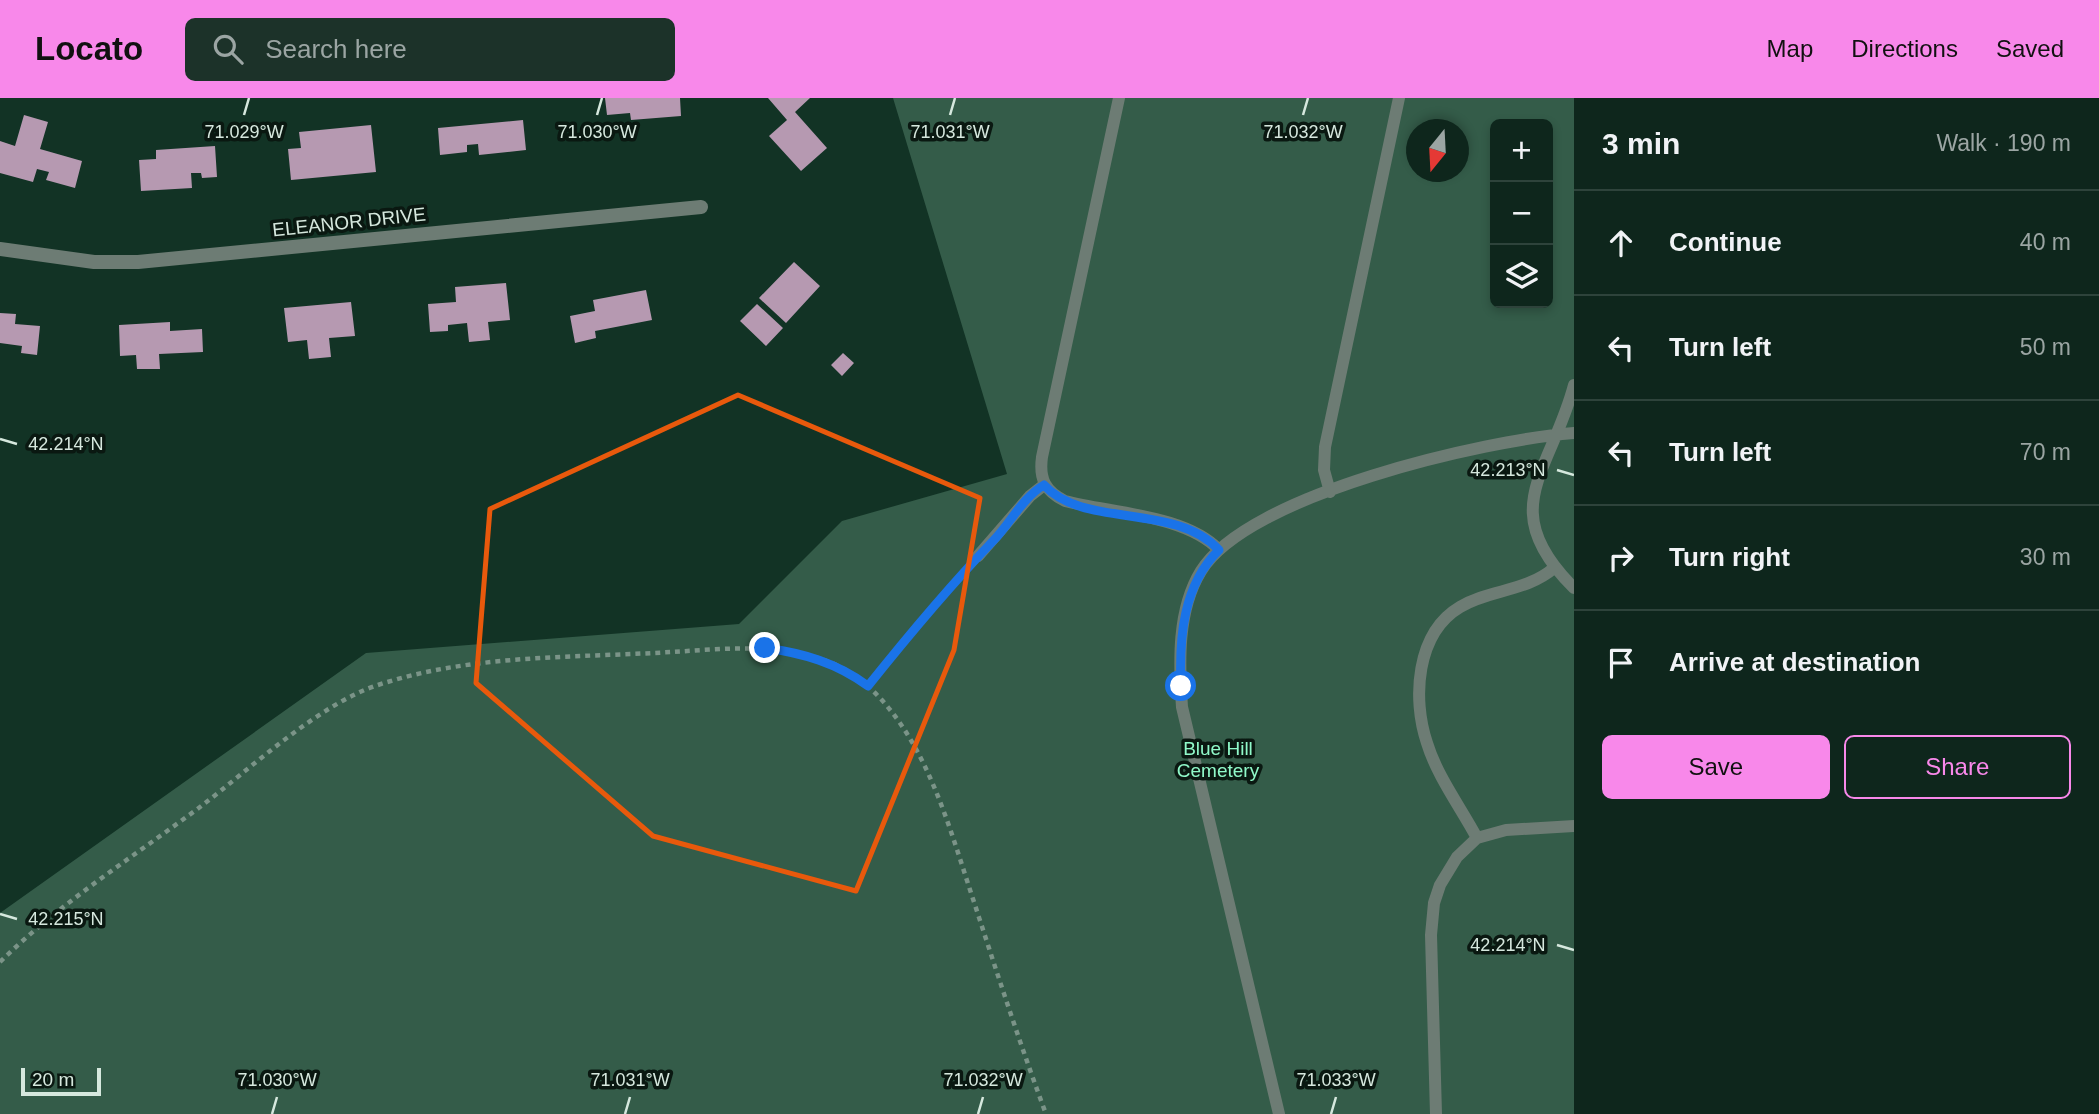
<!DOCTYPE html>
<meta charset="utf-8">
<style>
:root{--surface:#0e261c;--page:#1c3229;--text:#f1f3f6;--muted:#9ba5a3;--line:#2e433b;--accent:#f888ea}
body{margin:0;font-family:Arial,sans-serif;background:var(--page);color:var(--text)}
.controls{position:absolute;right:21px;top:21px;display:grid;overflow:hidden;border-radius:10px;box-shadow:0 4px 10px #0003}
.controls button{width:63px;height:63px;display:grid;place-items:center;padding:0;border:0;border-bottom:2px solid var(--line);background:var(--surface);color:var(--text);font:35px sans-serif}
.compass{position:absolute;left:1406px;top:21px;width:63px;height:63px;border-radius:50%;background:var(--surface);box-shadow:0 4px 10px #0003;rotate:198deg}
.scale{position:absolute;left:21px;bottom:18px;width:80px;box-sizing:border-box;padding-left:7px;border:4px solid #d6e8de;border-top:0;font-size:19px;line-height:24px;white-space:nowrap;color:#d6e8de;-webkit-text-stroke:5px #0a1811;paint-order:stroke}
.stop{position:absolute;width:21px;height:21px;margin:-16px;border:5px solid #1a73e8;border-radius:50%;background:#fff}
.stop.end{background:#1a73e8;border-color:#fff;box-shadow:0 2px 7px #0008}
.list{margin:0;padding:0;list-style:none}
h2{display:flex;justify-content:space-between;align-items:center;height:91px;margin:0;padding:0 28px;font-size:30px}
h2 small{font-size:23px;font-weight:400;color:var(--muted)}
.list li{display:grid;grid-template-columns:46px 1fr auto;gap:21px;align-items:center;box-sizing:border-box;height:105px;padding:0 28px;border-top:2px solid var(--line)}
.list b{display:block;font-size:26px;white-space:nowrap}
.list em{font-size:23px;font-style:normal;color:var(--muted)}
.actions{display:flex;gap:14px;padding:21px 28px}
.actions a{flex:1;padding:16px 0;border:2px solid var(--accent);border-radius:10px;text-align:center;font-size:24px;color:var(--accent)}
.actions .main{background:var(--accent);color:#111}
.icon{flex:none;width:38px;height:38px;fill:none;stroke:currentColor;stroke-width:2;stroke-linecap:round;stroke-linejoin:round}
.map{position:relative;flex:none;width:1574px;height:1016px;overflow:hidden}
header{display:flex;align-items:center;gap:42px;box-sizing:border-box;height:98px;padding:0 35px;background:var(--accent);color:#111}
header strong{font-size:33px}
nav{display:flex;gap:38px;margin-inline-start:auto;font-size:24px}
.search{width:490px;height:63px;background:var(--page);display:flex;align-items:center;gap:18px;box-sizing:border-box;padding:0 24px;border-radius:10px;color:var(--muted);font-size:26px}
main{display:flex}
aside{flex:1;background:var(--surface)}
.map>svg:first-child{display:block}
</style>
<header>
<strong>Locato</strong>
<div class="search"><svg class="icon" aria-label="search" viewBox="0 0 24 24"><circle cx="10" cy="10" r="6"/><path d="M15 15l6 6"/></svg>Search here</div>
<nav><a>Map</a><a>Directions</a><a>Saved</a></nav>
</header>
<main>
<div class="map">
<svg width="1574" height="1016" viewBox="0 0 1574 1016">
<rect width="100%" height="100%" fill="#123325"/>
<path fill="#345c49" fill-rule="evenodd" d="M893,0H1574V1016H0V815L366,555L739,526L842,423L1007,376ZM1495,26H1548V205H1495ZM1416,32H1458V74H1416Z"/>
<path fill="#b699b1" d="M605,0H680L681,18L631,22L630,15L607,17Z
M768,0H810L795,14L827,50L801,73L769,38L787,22Z
M24,17L48,24L40,51L82,63L75,90L46,82L49,74L37,71L33,84L0,75V43L15,48Z
M523,22L526,52L479,57L478,46L467,47V54L440,57L438,30Z
M371,27L376,74L291,82L288,51L301,50L299,34Z
M215,48L217,79L202,80L201,75H191L192,90L141,93L139,62L156,61V52Z
M794,164L820,188L786,225L759,200Z
M506,185L510,222L488,224L490,242L469,244L467,225L448,227V233L430,234L428,206L456,204L455,189Z
M646,192L652,222L595,233L596,240L575,245L570,218L595,213L593,202Z
M351,204L355,238L329,240L331,259L309,261L307,242L288,244L284,210Z
M757,206L783,230L766,248L740,223Z
M0,215L16,216L15,226L40,228L37,257L21,255L22,248L0,245Z
M170,224V233L202,231L203,254L159,256L160,271H137L136,257L120,258L119,227Z
M843,255L854,265L842,278L831,267Z"/>
<g fill="none" stroke-linecap="round" stroke-linejoin="round">
<path stroke="#7b9488" stroke-width="4.5" stroke-dasharray="5 5" stroke-linecap="butt" d="M868,588L965,471
M0,864C60,805 133,759 200,709C250,671 319,606 378,587C471,556 575,560 671,554C739,550 818,540 871,591C928,645 950,732 974,804C997,875 1020,946 1046,1016"/>
<path stroke="#6d7c74" stroke-width="12" d="M1119,0L1042,359C1039,381 1045,393 1065,403C1111,415 1186,417 1219,452
M1574,287C1551,374 1494,411 1574,490
M1330,394L1324,372L1325,349L1399,0
M978,458L1030,398L1044,387
M1477,740C1461,710 1437,678 1427,645C1412,601 1416,535 1460,509C1490,491 1526,494 1554,470
M1279,1016L1182,609C1179,565 1177,512 1201,473C1248,396 1486,342 1574,335
M1436,1016L1431,837L1434,805L1440,787L1457,759L1477,740L1506,732L1574,728"/>
<path stroke="#6d7c74" stroke-width="14" d="M0,151L94,164H138L701,109"/>
</g>
<g fill="none" stroke-linecap="round" stroke-linejoin="round">
<path stroke="#1a73e8" stroke-width="9" d="M765,550C803,555 837,565 868,588C908,538 948,490 993,443C1010,426 1022,400 1044,387C1084,431 1175,404 1219,452C1183,487 1179,540 1181,588"/>
</g>
<path fill="none" stroke="#e8590c" stroke-width="5" stroke-linejoin="round" d="M738,297L980,400L954,552L856,793L653,738L476,585L490,411Z"/>
<path fill="none" stroke="#d6e8de" stroke-width="2.5" d="M244,17L249,0M597,17L602,0M950,17L955,0M1303,17L1308,0M0,341L17,346M1557,372L1574,377M0,816L17,821M1557,847L1574,852M272,1016L277,999M625,1016L630,999M978,1016L983,999M1331,1016L1336,999"/>
<g text-anchor="middle" dominant-baseline="central" stroke-width="7" stroke-linejoin="round" paint-order="stroke">
<g font-size="19" fill="#d6e8de" stroke="#0a1811">
<text transform="translate(349 124) rotate(-6)">ELEANOR DRIVE</text>
</g>
<g font-size="19" fill="#90f9c9" stroke="#0a1811">
<text x="1218" y="650">Blue Hill<tspan x="1218" dy="22">Cemetery</tspan></text>
</g>
</g>
<g font-size="18" text-anchor="middle" fill="#d6e8de" stroke="#0a1811" stroke-width="7" stroke-linejoin="round" paint-order="stroke">
<text x="244" y="40">71.029°W</text>
<text x="597" y="40">71.030°W</text>
<text x="950" y="40">71.031°W</text>
<text x="1303" y="40">71.032°W</text>
<text x="66" y="352">42.214°N</text>
<text x="1508" y="378">42.213°N</text>
<text x="66" y="827">42.215°N</text>
<text x="1508" y="853">42.214°N</text>
<text x="277" y="988">71.030°W</text>
<text x="630" y="988">71.031°W</text>
<text x="983" y="988">71.032°W</text>
<text x="1336" y="988">71.033°W</text>
</g>
</svg>
<div class="controls">
<button>+</button>
<button>−</button>
<button><svg class="icon" aria-label="layers" viewBox="0 0 24 24"><path d="M12 4l9 5-9 5-9-5zM3 14l9 5 9-5"/></svg></button>
</div>
<svg class="compass" viewBox="-18 -18 36 36"><path d="M0-13l5 13h-10z" fill="#e53935"/><path d="M0 13l5-13h-10z" fill="#9ba5a3"/></svg>
<div class="scale">20 m</div>
<div class="stop" style="left:1181px;top:588px"></div>
<div class="stop end" style="left:765px;top:550px"></div>
</div>
<aside>
<h2>3 min<small>Walk · 190 m</small></h2>
<ul class="list">
<li><svg class="icon" aria-label="ahead" viewBox="0 0 24 24"><path d="M12 20V5M6 11l6-6 6 6"/></svg><div><b>Continue</b></div><em>40 m</em></li>
<li><svg class="icon" aria-label="left" viewBox="0 0 24 24"><path d="M17 20v-9H6M10 6l-5 5 5 5"/></svg><div><b>Turn left</b></div><em>50 m</em></li>
<li><svg class="icon" aria-label="left" viewBox="0 0 24 24"><path d="M17 20v-9H6M10 6l-5 5 5 5"/></svg><div><b>Turn left</b></div><em>70 m</em></li>
<li><svg class="icon" aria-label="right" viewBox="0 0 24 24"><path d="M7 20v-9h11M14 6l5 5-5 5"/></svg><div><b>Turn right</b></div><em>30 m</em></li>
<li><svg class="icon" aria-label="arrive" viewBox="0 0 24 24"><path d="M6 21V4h12l-3 4 3 4H6"/></svg><div><b>Arrive at destination</b></div></li>
</ul>
<div class="actions"><a class="main">Save</a><a>Share</a></div>
</aside>
</main>
